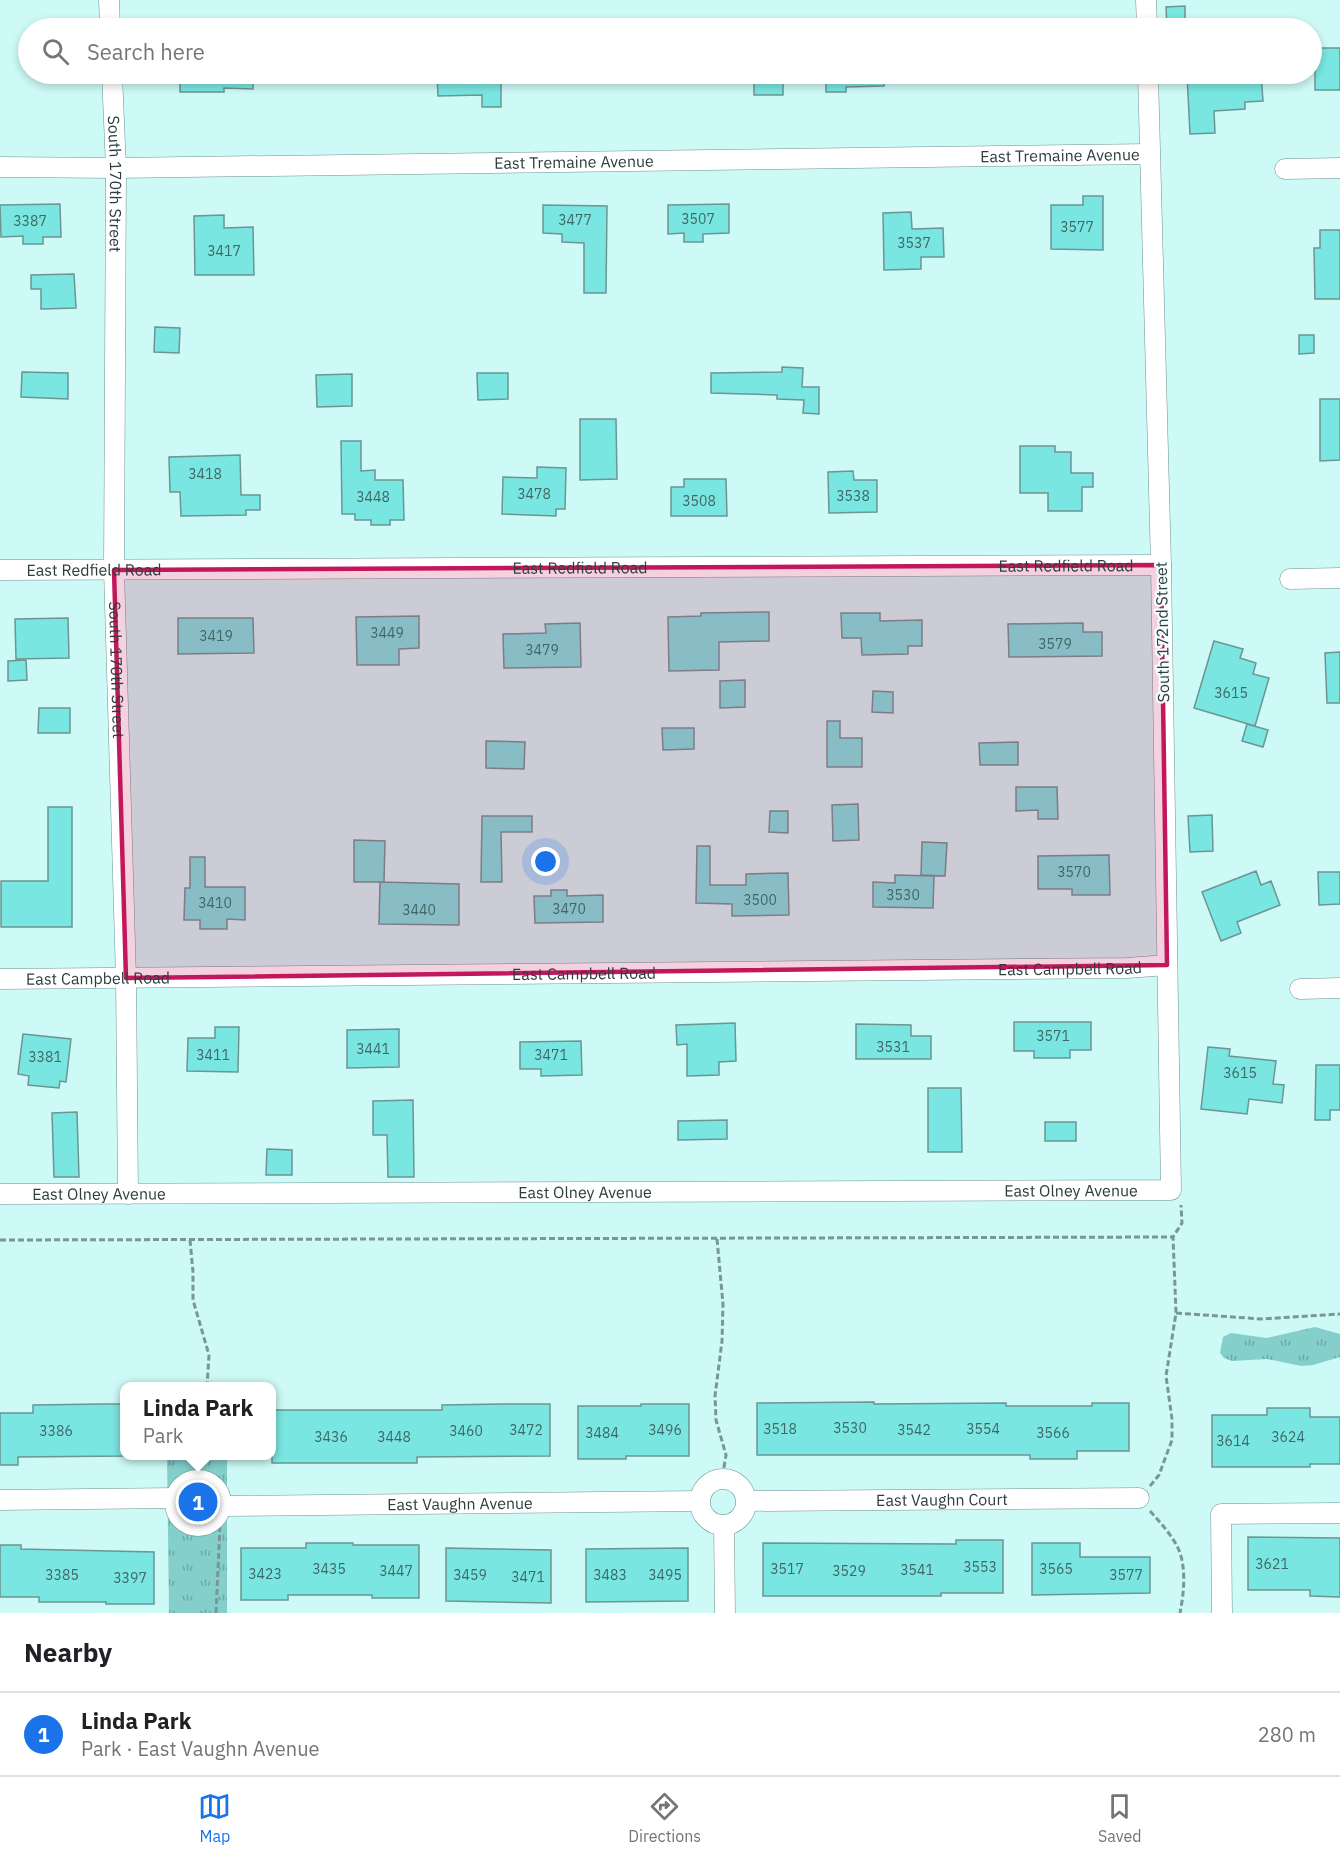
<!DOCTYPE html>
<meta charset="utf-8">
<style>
:root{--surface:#fff;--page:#f6f6f6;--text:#202124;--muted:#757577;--line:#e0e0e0;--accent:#1a73e8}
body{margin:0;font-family:"IBM Plex Sans",sans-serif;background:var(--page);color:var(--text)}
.you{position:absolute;left:546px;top:862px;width:21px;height:21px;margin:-15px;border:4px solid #fff;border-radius:50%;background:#1a73e8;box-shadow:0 0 0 9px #1a73e833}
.badge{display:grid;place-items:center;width:39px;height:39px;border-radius:50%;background:var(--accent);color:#fff;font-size:20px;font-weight:700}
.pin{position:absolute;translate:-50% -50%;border:3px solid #fff;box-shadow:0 2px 6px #0006}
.popup{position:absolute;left:120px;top:1382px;width:156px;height:78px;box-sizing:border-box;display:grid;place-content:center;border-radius:12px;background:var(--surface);filter:drop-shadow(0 2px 4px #0005);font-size:20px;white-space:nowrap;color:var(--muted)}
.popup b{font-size:22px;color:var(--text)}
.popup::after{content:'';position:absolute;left:50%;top:100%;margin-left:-12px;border:12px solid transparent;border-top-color:var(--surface)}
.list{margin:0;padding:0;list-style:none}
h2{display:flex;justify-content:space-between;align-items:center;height:78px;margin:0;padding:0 24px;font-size:26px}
h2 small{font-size:20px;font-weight:400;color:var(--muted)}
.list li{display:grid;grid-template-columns:39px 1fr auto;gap:18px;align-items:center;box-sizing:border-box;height:84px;padding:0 24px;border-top:2px solid var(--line)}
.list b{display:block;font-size:22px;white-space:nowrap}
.list p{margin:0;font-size:20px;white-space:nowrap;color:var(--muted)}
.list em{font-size:20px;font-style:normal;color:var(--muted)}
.icon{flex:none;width:33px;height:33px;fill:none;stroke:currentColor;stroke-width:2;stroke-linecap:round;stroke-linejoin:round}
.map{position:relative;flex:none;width:1340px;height:1613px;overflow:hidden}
.search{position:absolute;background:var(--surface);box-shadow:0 3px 9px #0003;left:18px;right:18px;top:18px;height:66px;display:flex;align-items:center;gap:15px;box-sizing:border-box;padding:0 21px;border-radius:33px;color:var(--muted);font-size:22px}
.sheet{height:162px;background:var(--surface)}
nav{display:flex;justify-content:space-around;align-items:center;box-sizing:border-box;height:84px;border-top:2px solid var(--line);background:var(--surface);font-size:16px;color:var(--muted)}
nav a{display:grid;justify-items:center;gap:3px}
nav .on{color:var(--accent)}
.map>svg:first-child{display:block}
</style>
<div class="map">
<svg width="1340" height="1613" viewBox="0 0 1340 1613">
<defs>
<pattern id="park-tufts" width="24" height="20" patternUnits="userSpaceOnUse" patternTransform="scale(1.5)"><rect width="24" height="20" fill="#85cfcb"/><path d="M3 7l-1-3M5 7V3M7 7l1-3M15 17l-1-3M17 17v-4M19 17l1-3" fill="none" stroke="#6da9a6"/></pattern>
</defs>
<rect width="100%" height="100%" fill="#cdf9f6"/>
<path fill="url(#park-tufts)" d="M1315,1327L1340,1334V1357L1313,1365L1301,1366L1267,1359L1232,1361L1224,1358L1220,1353L1223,1337L1231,1333L1267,1338Z
M167,1456H227V1613H169Z"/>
<path fill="#7ae6e1" stroke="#6c9593" stroke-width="1.5" d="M1185,6V28H1167L1166,7Z
M1315,48H1340V90H1315Z
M180,74H253V89L224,88V92H180Z
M437,74H501V107H482V95L438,96Z
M754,74H783V95H754Z
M826,74H884V86L846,87V92H826Z
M1187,74H1261L1263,101L1245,102V109L1214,111L1215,133L1190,134Z
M1083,196H1103V250L1051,249V205H1083Z
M60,204L61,237H43V244H23V236L1,237L0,205Z
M729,204V233L703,234V242H684V233L668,234V205Z
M543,205L607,206L606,293H584V243L562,242V234L543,233Z
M911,212L912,229L943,228L944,257H921V269L884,270L883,213Z
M224,215V228L253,227L254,275H195L194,216Z
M1320,230H1340V299H1315L1314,248H1320Z
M74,274L76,308L41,309V289H31V275Z
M155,327L180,328L179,353L154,352Z
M1299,335H1314V353L1299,354Z
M782,367L803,368L802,387H819V414L803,413L804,400L777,399V395L711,393V373L782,372Z
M22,372L68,373V399L21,397Z
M477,373H508V399L478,400Z
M352,374V406L317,407L316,375Z
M1320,399H1340V460L1320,461Z
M580,419H616L617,479L580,480Z
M341,441H361V471L375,470V480H403L404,520H390V525H371V520H355V514H342Z
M1020,446H1055V452H1071V473H1093V487H1082V511H1048V493H1020Z
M240,455L241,495H260V510H246V515L181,516L180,492H170L169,457Z
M537,467L566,468L565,509H556V516L502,514L503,477L537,478Z
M853,471L854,480H877V512L829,513L828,472Z
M684,479H726L727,516H671V487H684Z
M769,612V641L719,642V670L669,671L668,617L701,616V613Z
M841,613H880V621L922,620V646H908V654L862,655L861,638H842Z
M419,616V648L399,649V665H357L356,617Z
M68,618L69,658L16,659L15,619Z
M178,618H253L254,653L178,654Z
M580,623L581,667L504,668L503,634L546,633L545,624Z
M1083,623V632H1102V656L1009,657L1008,624Z
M1214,641L1243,649L1240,658L1256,663L1253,674L1269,678L1255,726L1194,708Z
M1340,652V703H1327L1325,653Z
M26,660L27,680L8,681V661Z
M745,680V707L720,708V681Z
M873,691L893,692V713L872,712Z
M39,708H70V733H38Z
M827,721H840V738H862V767H827Z
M1247,724L1268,730L1263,747L1242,741Z
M662,728H694V749L663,750Z
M486,741L525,742L524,769L486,768Z
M1018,742V765H980L979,743Z
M1016,787H1057L1058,819H1038V810L1016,811Z
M858,804L859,840L833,841L832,805Z
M48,807H72V927H1V881H48Z
M770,811H788V833L769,832Z
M1212,815L1213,851L1190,852L1188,816Z
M482,816H532V832H501L502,882H481Z
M354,840L385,841L384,882H354Z
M922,842L947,843L945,876L921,875Z
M697,846H710V885H746V874L788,873L789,915L732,916V904L696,903Z
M1109,855L1110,895H1072V889H1038V856Z
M190,857H205V887H245V920L227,919V929H200V920H184L185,888H190Z
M1256,871L1261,885L1271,881L1280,905L1237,922L1241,933L1221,941L1202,892Z
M1318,872H1340V904L1319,905Z
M895,875L934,876L933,908L873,907V882L895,883Z
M380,882L459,884V925L379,924Z
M551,890H567V896L603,895V922L535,923L534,896H551Z
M1014,1022H1091V1050H1070V1058H1034V1051H1014Z
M735,1023L736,1061L719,1062V1075L687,1076V1044L677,1045L676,1025Z
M856,1024L911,1025V1036H931V1059H856Z
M215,1027H239L238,1072L187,1071L188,1038H215Z
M399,1029V1067L347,1068V1030Z
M23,1034L71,1039L66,1082L60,1081L59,1088L28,1085L29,1076L18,1074Z
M581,1041L582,1075L541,1076V1069H520V1042Z
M1208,1047L1230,1049L1229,1056L1276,1061L1273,1084L1284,1085L1282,1103L1249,1099L1247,1114L1201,1109Z
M1316,1065H1340V1110H1330V1120H1315Z
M928,1088H961L962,1152H928Z
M413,1100L414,1177H388L387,1135H373V1101Z
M77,1112L79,1177H54L52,1113Z
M727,1120V1139L678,1140V1121Z
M1045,1122H1076V1141H1045Z
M267,1149L292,1150V1175H266Z
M874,1402V1404L1006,1403V1406H1092V1403H1129V1451H1077V1459H1030V1455H757V1403Z
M104,1404H124V1456L18,1457V1465H0V1413H33V1405Z
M503,1404H550V1456L417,1457V1463H272V1410H442V1405Z
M641,1404H689V1456H626V1459H578V1406H641Z
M1267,1408H1310V1417H1340V1464H1310V1467H1212V1415H1267Z
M1248,1537L1340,1538V1597L1310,1596V1590H1248Z
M956,1540H1003V1593H941V1596H763V1543L956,1544Z
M306,1543H353V1545H419V1598H372V1595H288V1600H241V1548H306Z
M1032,1543H1080V1557H1150V1593L1032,1595Z
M0,1545H21V1549L154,1552V1604H106V1602H39V1597H0Z
M446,1548L551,1550V1603L446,1601Z
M688,1548V1601L586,1602V1549Z"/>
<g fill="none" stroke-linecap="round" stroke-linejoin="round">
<g stroke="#6c9492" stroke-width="21">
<g id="minor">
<path d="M109,0L110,28"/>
<path d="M1146,0L1147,28"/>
<path id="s1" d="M112,74L116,168L114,570L126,978L128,1194"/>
<path id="s2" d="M0,167L116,168L1149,154"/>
<path d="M1285,169L1340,168"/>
<path id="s3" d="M0,570L1161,565"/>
<path d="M1290,579L1340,578"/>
<path id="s4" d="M0,979L1127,968L1167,965"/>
<path d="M1300,989L1340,988"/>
<path id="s5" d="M0,1194L1171,1190L1161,565L1148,74"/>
<circle cx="723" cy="1502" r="23"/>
<circle cx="198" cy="1503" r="23"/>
<path d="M0,1500L175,1498"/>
<path id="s6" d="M746,1501L1139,1498"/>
<path id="s7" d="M220,1506L700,1501"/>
<path d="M724,1525L725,1613"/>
<path d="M1222,1613L1221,1514L1340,1513"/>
</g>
</g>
<path stroke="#799795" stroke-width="3" stroke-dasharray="6 3" stroke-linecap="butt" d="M717,1239L723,1304L722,1341L715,1396L716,1420L726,1455L722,1479
M0,1240L1173,1237
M190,1240L193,1272V1300L209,1355L207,1386
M1176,1313L1261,1319L1340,1314
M196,1456L198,1480
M1150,1486L1159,1475L1172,1440V1419L1166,1376L1176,1313L1173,1237L1182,1223L1181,1205
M1150,1511C1160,1522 1170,1533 1177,1546C1187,1565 1184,1593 1180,1613
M216,1613L220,1525"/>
<use href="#minor" stroke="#fff" stroke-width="20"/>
</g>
<path fill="#c2185b" fill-opacity="0.2" stroke="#c2185b" stroke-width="4.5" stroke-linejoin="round" d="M1161,565L1167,965L126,978L114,570Z"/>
<g text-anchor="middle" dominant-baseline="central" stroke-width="4.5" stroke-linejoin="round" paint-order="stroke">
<g font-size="14" fill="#406866">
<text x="698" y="219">3507</text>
<text x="575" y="220">3477</text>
<text x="30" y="221">3387</text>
<text x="1077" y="227">3577</text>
<text x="914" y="243">3537</text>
<text x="224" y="251">3417</text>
<text x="205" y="474">3418</text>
<text x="534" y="494">3478</text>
<text x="853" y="496">3538</text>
<text x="373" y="497">3448</text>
<text x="699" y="501">3508</text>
<text x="387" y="633">3449</text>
<text x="216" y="636">3419</text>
<text x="1055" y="644">3579</text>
<text x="542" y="650">3479</text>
<text x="1231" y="693">3615</text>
<text x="1074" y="872">3570</text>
<text x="903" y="895">3530</text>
<text x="760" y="900">3500</text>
<text x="215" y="903">3410</text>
<text x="569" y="909">3470</text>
<text x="419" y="910">3440</text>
<text x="1053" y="1036">3571</text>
<text x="893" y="1047">3531</text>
<text x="373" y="1049">3441</text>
<text x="213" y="1055">3411</text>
<text x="551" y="1055">3471</text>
<text x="45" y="1057">3381</text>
<text x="1240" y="1073">3615</text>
<text x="850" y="1428">3530</text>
<text x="780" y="1429">3518</text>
<text x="983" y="1429">3554</text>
<text x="526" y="1430">3472</text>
<text x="665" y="1430">3496</text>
<text x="914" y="1430">3542</text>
<text x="56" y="1431">3386</text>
<text x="466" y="1431">3460</text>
<text x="602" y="1433">3484</text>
<text x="1053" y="1433">3566</text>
<text x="331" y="1437">3436</text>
<text x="394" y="1437">3448</text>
<text x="1288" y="1437">3624</text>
<text x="1233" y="1441">3614</text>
<text x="1272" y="1564">3621</text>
<text x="980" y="1567">3553</text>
<text x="329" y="1569">3435</text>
<text x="787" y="1569">3517</text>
<text x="1056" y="1569">3565</text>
<text x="917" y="1570">3541</text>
<text x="396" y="1571">3447</text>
<text x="849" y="1571">3529</text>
<text x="265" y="1574">3423</text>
<text x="62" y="1575">3385</text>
<text x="470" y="1575">3459</text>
<text x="610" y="1575">3483</text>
<text x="665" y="1575">3495</text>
<text x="1126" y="1575">3577</text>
<text x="528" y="1577">3471</text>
<text x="130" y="1578">3397</text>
</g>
<g font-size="16" fill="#2d3e3d" stroke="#f5fefd">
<text stroke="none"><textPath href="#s2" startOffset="1060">East Tremaine Avenue</textPath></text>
<text stroke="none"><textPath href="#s2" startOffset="574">East Tremaine Avenue</textPath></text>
<text stroke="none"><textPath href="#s1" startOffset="110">South 170th Street</textPath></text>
<text stroke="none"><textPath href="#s3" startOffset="1066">East Redfield Road</textPath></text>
<text stroke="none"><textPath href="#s3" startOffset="580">East Redfield Road</textPath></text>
<text stroke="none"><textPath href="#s3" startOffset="94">East Redfield Road</textPath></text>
<text transform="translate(1162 632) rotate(-91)">South 172nd Street</text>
<text stroke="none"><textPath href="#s1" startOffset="596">South 170th Street</textPath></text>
<text stroke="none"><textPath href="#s4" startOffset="1070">East Campbell Road</textPath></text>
<text stroke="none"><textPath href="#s4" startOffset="584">East Campbell Road</textPath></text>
<text stroke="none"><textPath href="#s4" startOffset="98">East Campbell Road</textPath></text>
<text stroke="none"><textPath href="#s5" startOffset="1071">East Olney Avenue</textPath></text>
<text stroke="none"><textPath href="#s5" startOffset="585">East Olney Avenue</textPath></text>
<text stroke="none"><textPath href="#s5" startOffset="99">East Olney Avenue</textPath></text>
<text stroke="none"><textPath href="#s6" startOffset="196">East Vaughn Court</textPath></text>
<text stroke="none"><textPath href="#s7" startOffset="240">East Vaughn Avenue</textPath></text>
</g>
</g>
</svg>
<div class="you"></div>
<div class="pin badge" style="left:198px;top:1502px">1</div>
<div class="popup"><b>Linda Park</b>Park</div>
<div class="search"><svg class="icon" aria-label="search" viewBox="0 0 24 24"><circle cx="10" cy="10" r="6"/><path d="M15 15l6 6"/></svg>Search here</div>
</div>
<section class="sheet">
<h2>Nearby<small></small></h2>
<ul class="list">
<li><span class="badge">1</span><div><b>Linda Park</b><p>Park · East Vaughn Avenue</p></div><em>280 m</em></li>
</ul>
</section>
<nav>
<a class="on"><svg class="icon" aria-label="map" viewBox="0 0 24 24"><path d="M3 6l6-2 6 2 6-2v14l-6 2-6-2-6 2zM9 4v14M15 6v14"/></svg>Map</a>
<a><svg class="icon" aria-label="directions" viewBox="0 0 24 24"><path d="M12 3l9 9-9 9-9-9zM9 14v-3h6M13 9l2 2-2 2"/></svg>Directions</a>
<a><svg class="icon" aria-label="saved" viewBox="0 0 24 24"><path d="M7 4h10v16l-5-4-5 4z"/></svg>Saved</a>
</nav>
